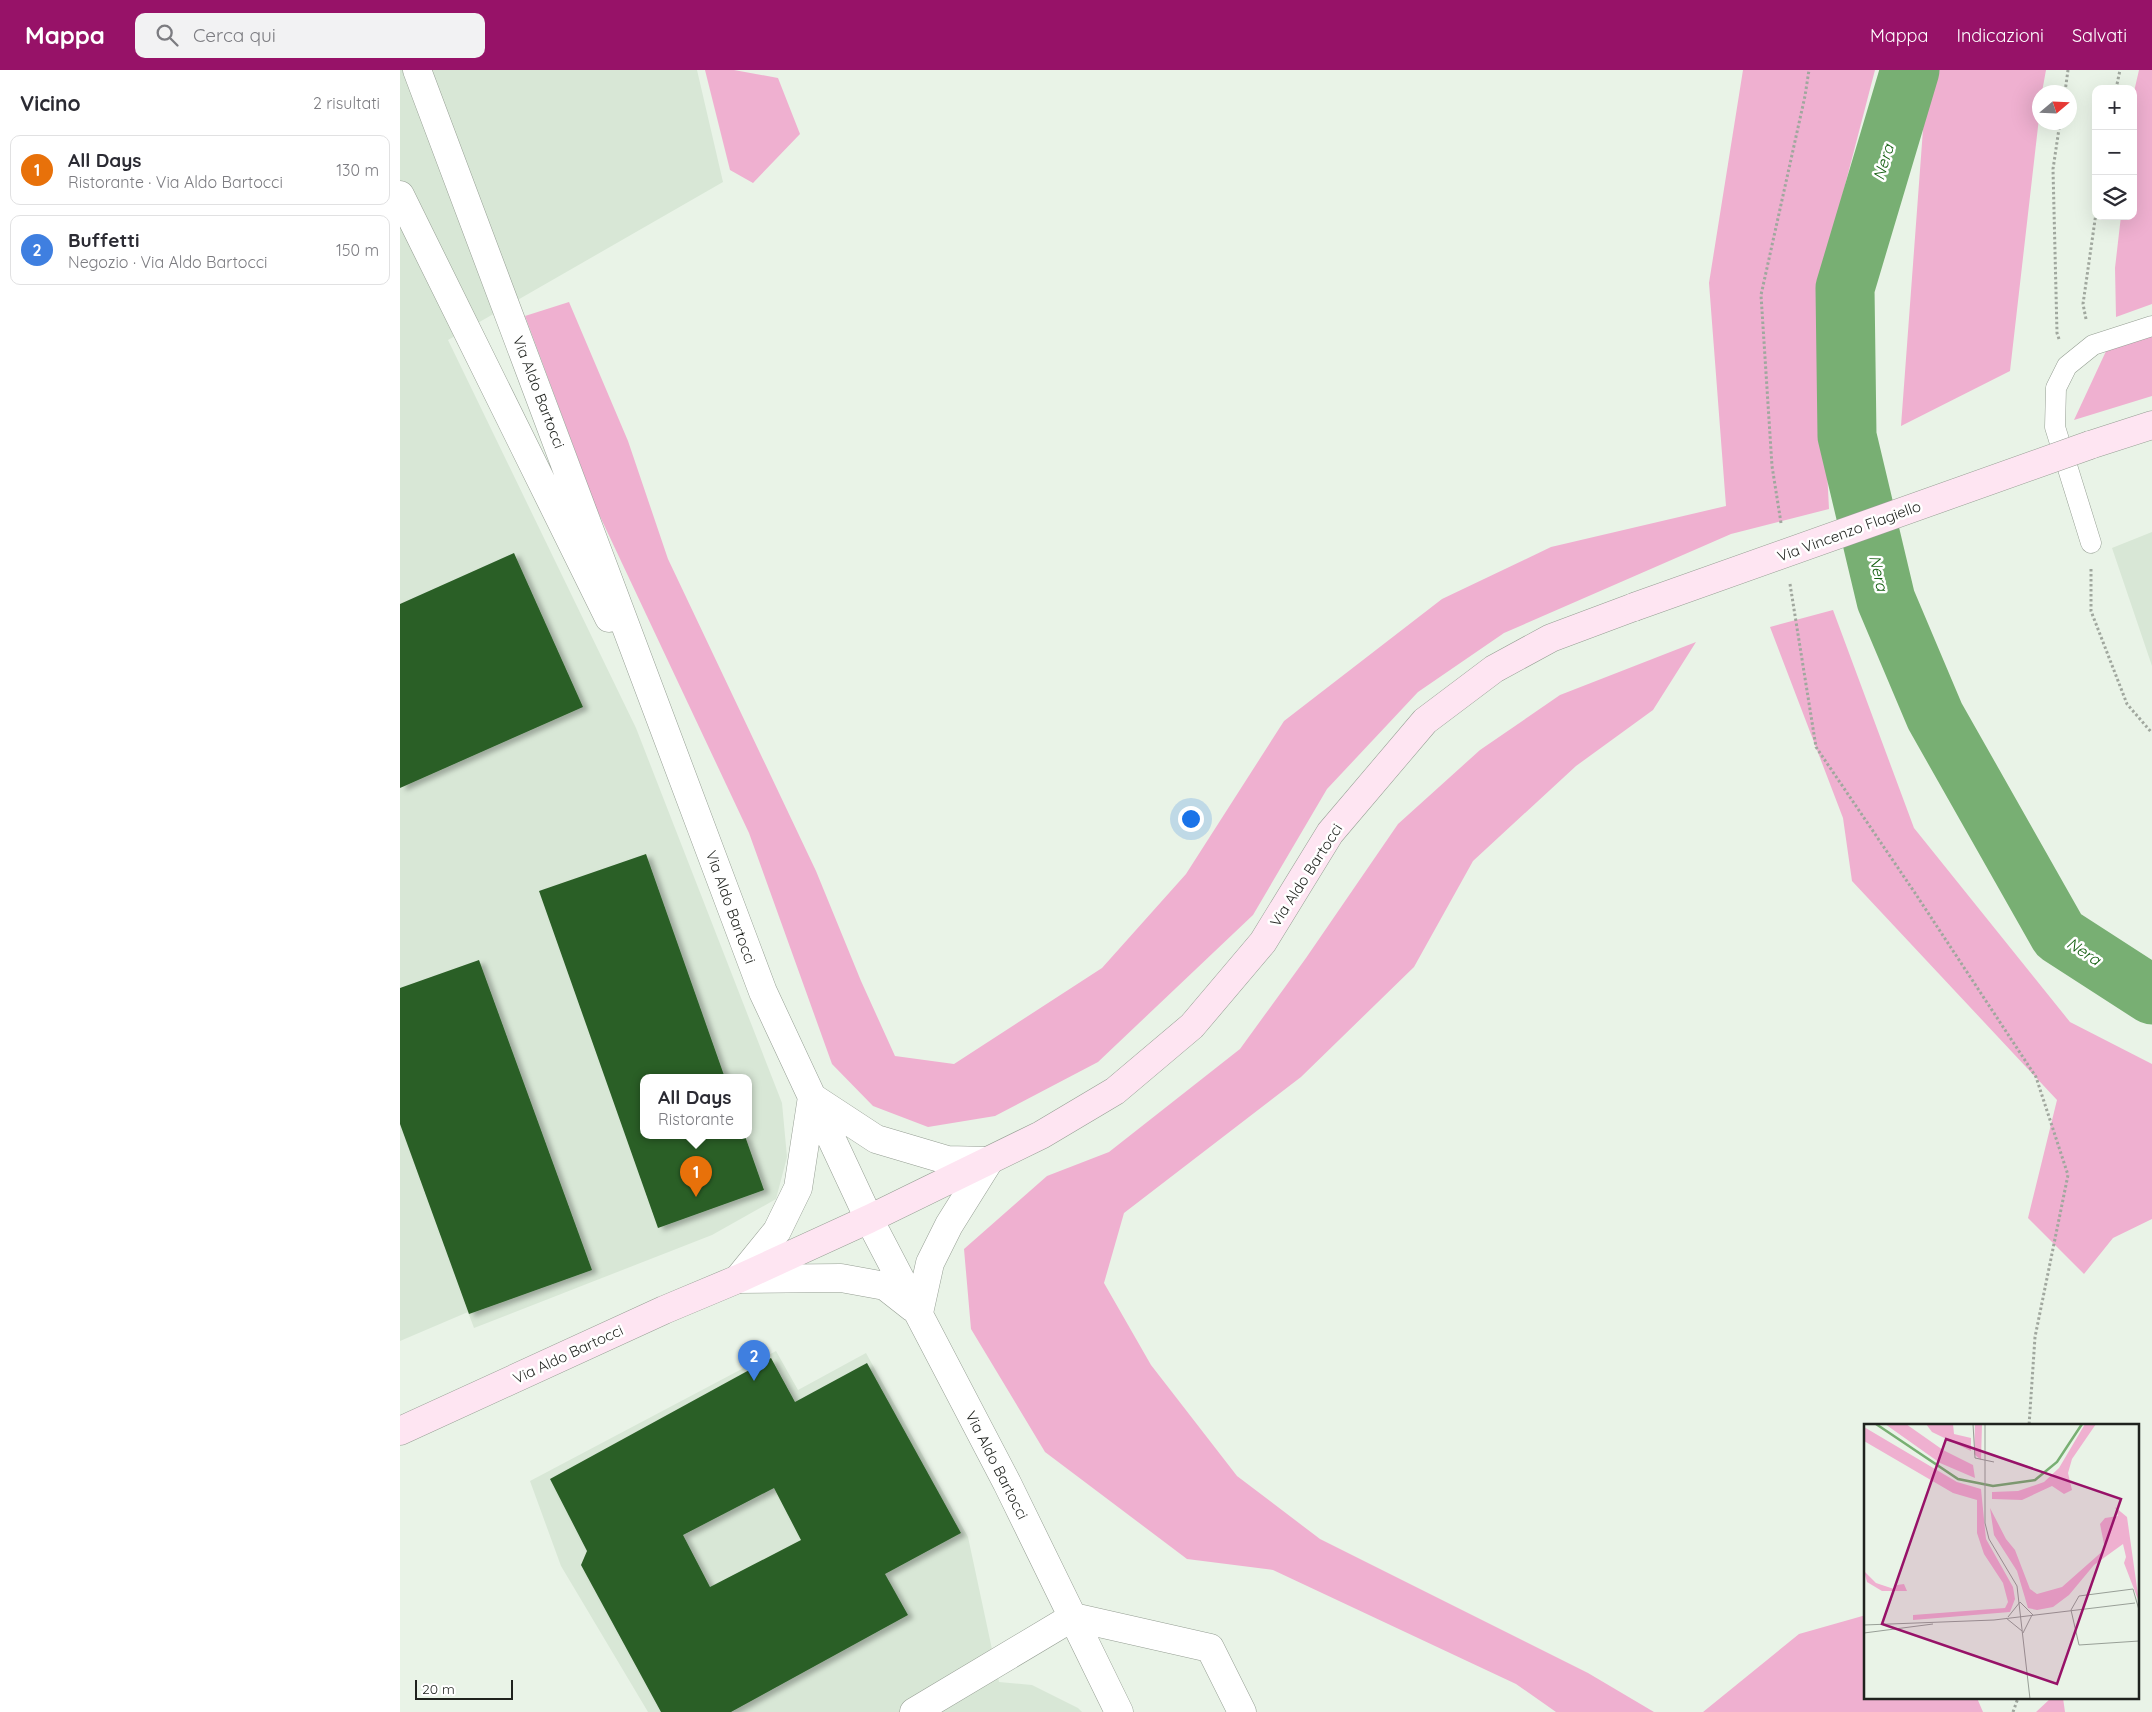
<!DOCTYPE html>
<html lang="it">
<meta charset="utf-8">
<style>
:root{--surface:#fff;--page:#f2f2f3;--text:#2b2b33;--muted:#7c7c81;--line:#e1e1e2;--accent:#971268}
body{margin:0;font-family:Quicksand,sans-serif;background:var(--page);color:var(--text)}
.controls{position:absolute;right:15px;top:15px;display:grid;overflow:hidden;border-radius:10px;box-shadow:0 5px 20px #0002}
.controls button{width:45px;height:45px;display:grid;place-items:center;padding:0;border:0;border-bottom:1px solid var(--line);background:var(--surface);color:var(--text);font:25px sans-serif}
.compass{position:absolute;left:1632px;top:15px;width:45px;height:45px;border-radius:50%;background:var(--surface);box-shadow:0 5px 20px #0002;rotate:71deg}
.scale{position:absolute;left:15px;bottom:12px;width:98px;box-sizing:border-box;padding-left:5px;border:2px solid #1f221e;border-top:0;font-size:14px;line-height:18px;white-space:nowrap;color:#1f221e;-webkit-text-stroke:4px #fff;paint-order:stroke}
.you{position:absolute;left:790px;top:748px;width:18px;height:18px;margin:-12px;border:4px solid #fff;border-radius:50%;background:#1a73e8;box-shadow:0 0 0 8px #1a73e833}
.badge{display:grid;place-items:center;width:32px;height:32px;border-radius:50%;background:var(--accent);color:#fff;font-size:16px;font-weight:700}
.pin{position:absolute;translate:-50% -41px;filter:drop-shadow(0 1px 2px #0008)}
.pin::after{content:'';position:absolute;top:26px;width:18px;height:15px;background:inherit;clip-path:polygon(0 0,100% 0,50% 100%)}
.popup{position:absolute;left:240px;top:1004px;width:112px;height:65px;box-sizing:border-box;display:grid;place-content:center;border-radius:10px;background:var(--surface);filter:drop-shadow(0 1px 4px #0005);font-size:16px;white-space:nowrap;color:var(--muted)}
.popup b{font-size:19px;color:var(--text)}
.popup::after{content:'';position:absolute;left:50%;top:100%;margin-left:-10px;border:10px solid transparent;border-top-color:var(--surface)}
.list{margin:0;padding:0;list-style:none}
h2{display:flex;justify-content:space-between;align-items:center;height:65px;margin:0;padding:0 20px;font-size:21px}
h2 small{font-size:16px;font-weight:400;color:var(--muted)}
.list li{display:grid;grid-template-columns:32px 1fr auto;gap:15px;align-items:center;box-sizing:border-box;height:70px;margin:0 10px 10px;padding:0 10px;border:1px solid var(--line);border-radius:10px}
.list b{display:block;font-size:19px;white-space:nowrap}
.list p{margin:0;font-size:16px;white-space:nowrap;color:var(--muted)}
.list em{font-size:16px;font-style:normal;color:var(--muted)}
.icon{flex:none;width:28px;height:28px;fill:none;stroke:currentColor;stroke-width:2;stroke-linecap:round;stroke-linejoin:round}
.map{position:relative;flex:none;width:1752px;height:1642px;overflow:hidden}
header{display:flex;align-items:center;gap:30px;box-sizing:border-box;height:70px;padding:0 25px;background:var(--accent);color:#fff}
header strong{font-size:24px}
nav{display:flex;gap:28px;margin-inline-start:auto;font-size:18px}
.search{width:350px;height:45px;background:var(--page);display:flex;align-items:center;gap:12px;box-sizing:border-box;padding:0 18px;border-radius:10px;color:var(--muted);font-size:19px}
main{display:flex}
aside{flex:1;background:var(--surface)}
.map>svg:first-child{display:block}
</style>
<header>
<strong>Mappa</strong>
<div class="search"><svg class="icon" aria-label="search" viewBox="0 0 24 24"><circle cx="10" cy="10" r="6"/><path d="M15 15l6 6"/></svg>Cerca qui</div>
<nav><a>Mappa</a><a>Indicazioni</a><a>Salvati</a></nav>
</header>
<main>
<aside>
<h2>Vicino<small>2 risultati</small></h2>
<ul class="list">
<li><span class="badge" style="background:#e8710a">1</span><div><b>All Days</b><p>Ristorante · Via Aldo Bartocci</p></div><em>130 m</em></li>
<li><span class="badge" style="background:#3f7fe0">2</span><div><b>Buffetti</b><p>Negozio · Via Aldo Bartocci</p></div><em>150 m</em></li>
</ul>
</aside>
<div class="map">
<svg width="1752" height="1642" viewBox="0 0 1752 1642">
<defs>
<filter id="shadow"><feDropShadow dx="5.5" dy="3" stdDeviation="2.5" flood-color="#0004"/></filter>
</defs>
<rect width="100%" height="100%" fill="#e9f3e7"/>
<path fill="#d8e7d6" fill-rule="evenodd" d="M0,0H297L323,112L48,270L236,658L382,1033L387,1087L376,1129L312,1165L74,1258L68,1242L0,1271ZM244,1008H348V1066H244Z
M1752,462V596L1712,478Z
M376,1281L398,1320L466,1283L568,1467L599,1612L632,1615L678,1638L682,1642H248L161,1496L130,1411Z"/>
<path fill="#efb0d0" d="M305,0H334L378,8L400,64L353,113L330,100Z
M1343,0H1475L1418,219L1429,439L1331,464L1104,563L1018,622L927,719L853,845L698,992L595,1046L528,1057L473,1036L432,994L349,763L197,440L125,246L169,232L228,371L268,489L416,801L461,911L495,986L554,994L702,898L786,804L884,651L1042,529L1151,477L1326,436L1309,213Z
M1533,0H1646L1642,22H1640L1639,48L1610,301L1501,356L1526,19Z
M1739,0H1752V234L1716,247L1715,198L1721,146H1733V26Z
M1752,265V326L1674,350L1707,279Z
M1433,540L1514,758L1670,952L1752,994V1149L1713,1168L1684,1204L1628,1148L1657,1030L1452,811L1443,748L1370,557Z
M1296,572L1253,640L1176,696L1073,791L1014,897L901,1007L724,1143L704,1213L751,1295L837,1406L920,1469L1188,1603L1254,1642H1156L1116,1614L873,1500L787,1489L645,1382L571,1259L564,1179L647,1106L709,1082L840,979L906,888L998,754L1080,680L1160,625Z
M1466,1545V1628H1577L1583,1642H1303L1399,1564Z
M1651,1628H1663L1665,1642H1636Z"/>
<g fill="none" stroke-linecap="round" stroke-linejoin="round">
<path stroke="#78af73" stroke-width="59" d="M1510,0L1445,218L1447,366L1486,530L1535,646L1659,865L1752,925"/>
</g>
<path fill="#2b5e27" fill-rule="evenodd" filter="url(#shadow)" d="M114,483L183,637L0,718V534Z
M246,784L325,1008H244V1066H345L364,1120L258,1158L139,821Z
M79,890L192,1200L69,1244L0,1054V918Z
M371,1288L395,1332L467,1293L561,1463L485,1504L508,1545L331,1642H261L181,1495L187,1481L150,1409ZM374,1418L401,1470L310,1517L283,1465Z"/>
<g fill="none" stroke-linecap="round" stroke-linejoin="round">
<g stroke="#959e93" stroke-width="21">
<path id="service" d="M1691,473L1655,357L1656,318L1667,296L1693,275L1752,256"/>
</g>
<g stroke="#959e93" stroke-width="29">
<path id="minor" d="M17,0L363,922L469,1149L607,1413L719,1642
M0,125L209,548
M412,1027L476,1069L547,1090L589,1091
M338,1209L377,1161L398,1118L412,1027
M338,1209L441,1208L485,1216L513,1238
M519,1243L530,1193L549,1155L589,1091
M514,1642L673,1547L810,1578L842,1642"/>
</g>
<g stroke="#959e93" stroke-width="29">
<path id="secondary" d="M1690,375L1752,355
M0,1361L264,1240L338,1209L469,1149L641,1065L715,1021L792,956L863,872L930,763L1025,651L1094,599L1151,568L1234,537"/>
</g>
<path stroke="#a0a79e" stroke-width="3" stroke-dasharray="2.5 2.5" stroke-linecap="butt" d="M1716,19L1720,0
M1665,22L1668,0
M1686,249L1683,234L1696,143
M1659,269L1657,263L1653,99L1660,52
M1381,453L1372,396L1361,225L1405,26L1409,0
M1691,499V541L1727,634L1752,663
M1390,514L1416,677L1515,823L1636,1007L1668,1105L1635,1267L1629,1356
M1613,1642L1618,1628"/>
<use href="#service" stroke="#fff" stroke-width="20"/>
<use href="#minor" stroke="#fff" stroke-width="28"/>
<use href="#secondary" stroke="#fee5f2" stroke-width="28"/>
<g stroke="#959e93" stroke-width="29" stroke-linecap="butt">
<path id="secondary-bridge" d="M1234,537L1690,375"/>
</g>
<use href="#secondary-bridge" stroke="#fee5f2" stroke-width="28"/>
</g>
<g text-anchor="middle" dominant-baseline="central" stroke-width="5" stroke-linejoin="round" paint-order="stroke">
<g font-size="15" fill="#1f221e" stroke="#fff">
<text transform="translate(139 322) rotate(69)">Via Aldo Bartocci</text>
<text transform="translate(1449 461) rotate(-20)">Via Vincenzo Flagiello</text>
<text transform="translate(906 805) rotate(-57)">Via Aldo Bartocci</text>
<text transform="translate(331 837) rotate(70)">Via Aldo Bartocci</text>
<text transform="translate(168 1284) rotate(-25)">Via Aldo Bartocci</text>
<text transform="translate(597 1395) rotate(63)">Via Aldo Bartocci</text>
</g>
<g font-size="16" font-style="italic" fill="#146010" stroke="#fff">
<text transform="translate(1483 92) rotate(-73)">Nera</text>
<text transform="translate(1479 503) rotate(77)">Nera</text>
<text transform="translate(1684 881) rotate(33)">Nera</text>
</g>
</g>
<g transform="translate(1464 1354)">
<rect width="275" height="275" fill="#e9f3e7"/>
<path d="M21,0H42L79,26L109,41L111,54L76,39ZM62,0H89L90,10L107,14V27L68,8ZM111,0H118L117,36L110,30ZM221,0H232L208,35L204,49L208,66L200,70L188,62L158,76L128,75V68L154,67L180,58L195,44ZM0,3L93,58L117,65L122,115L149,163L151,175L146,188L49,196V191L141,184L144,178L139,159L120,130L113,109V76L89,69L0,17ZM251,83L263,93L275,178L260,139L262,133L259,120L230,141L205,171L189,183L173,186L164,184L153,147L130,111L126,84L142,115L151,126L166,165L173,170L198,163L241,125L236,100L241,94L254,92ZM0,147L12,159L30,165L33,161L40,160L43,167H18L3,158Z" fill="#efb0d0"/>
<path fill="none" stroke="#78af73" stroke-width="2.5" d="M12,0L94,55L129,62L171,56L193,38L218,0"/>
<path fill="none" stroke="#989f97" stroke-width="1" d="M109,0L111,34L130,38M121,0V99L125,115L153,162L166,275M275,186L269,165L215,172L207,186L215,221L275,217M144,193L156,178L169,191M142,194L158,207M0,201L130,196L271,179M0,209L69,200M159,209L168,191"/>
<path fill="#971268" fill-opacity="0.15" stroke="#971268" stroke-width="2.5" d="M82,15L257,75L193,260L18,200Z"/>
<rect width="275" height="275" fill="none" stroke="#1f221e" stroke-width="2.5"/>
</g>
</svg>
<div class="controls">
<button>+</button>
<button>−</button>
<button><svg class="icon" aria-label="layers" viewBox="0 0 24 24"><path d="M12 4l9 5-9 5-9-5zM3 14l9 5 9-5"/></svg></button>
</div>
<svg class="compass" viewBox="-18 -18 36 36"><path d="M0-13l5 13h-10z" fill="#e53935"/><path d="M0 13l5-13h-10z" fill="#7c7c81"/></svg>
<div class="scale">20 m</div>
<div class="you"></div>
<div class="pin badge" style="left:296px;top:1127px;background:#e8710a">1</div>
<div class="popup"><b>All Days</b>Ristorante</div>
<div class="pin badge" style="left:354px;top:1311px;background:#3f7fe0">2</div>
</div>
</main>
